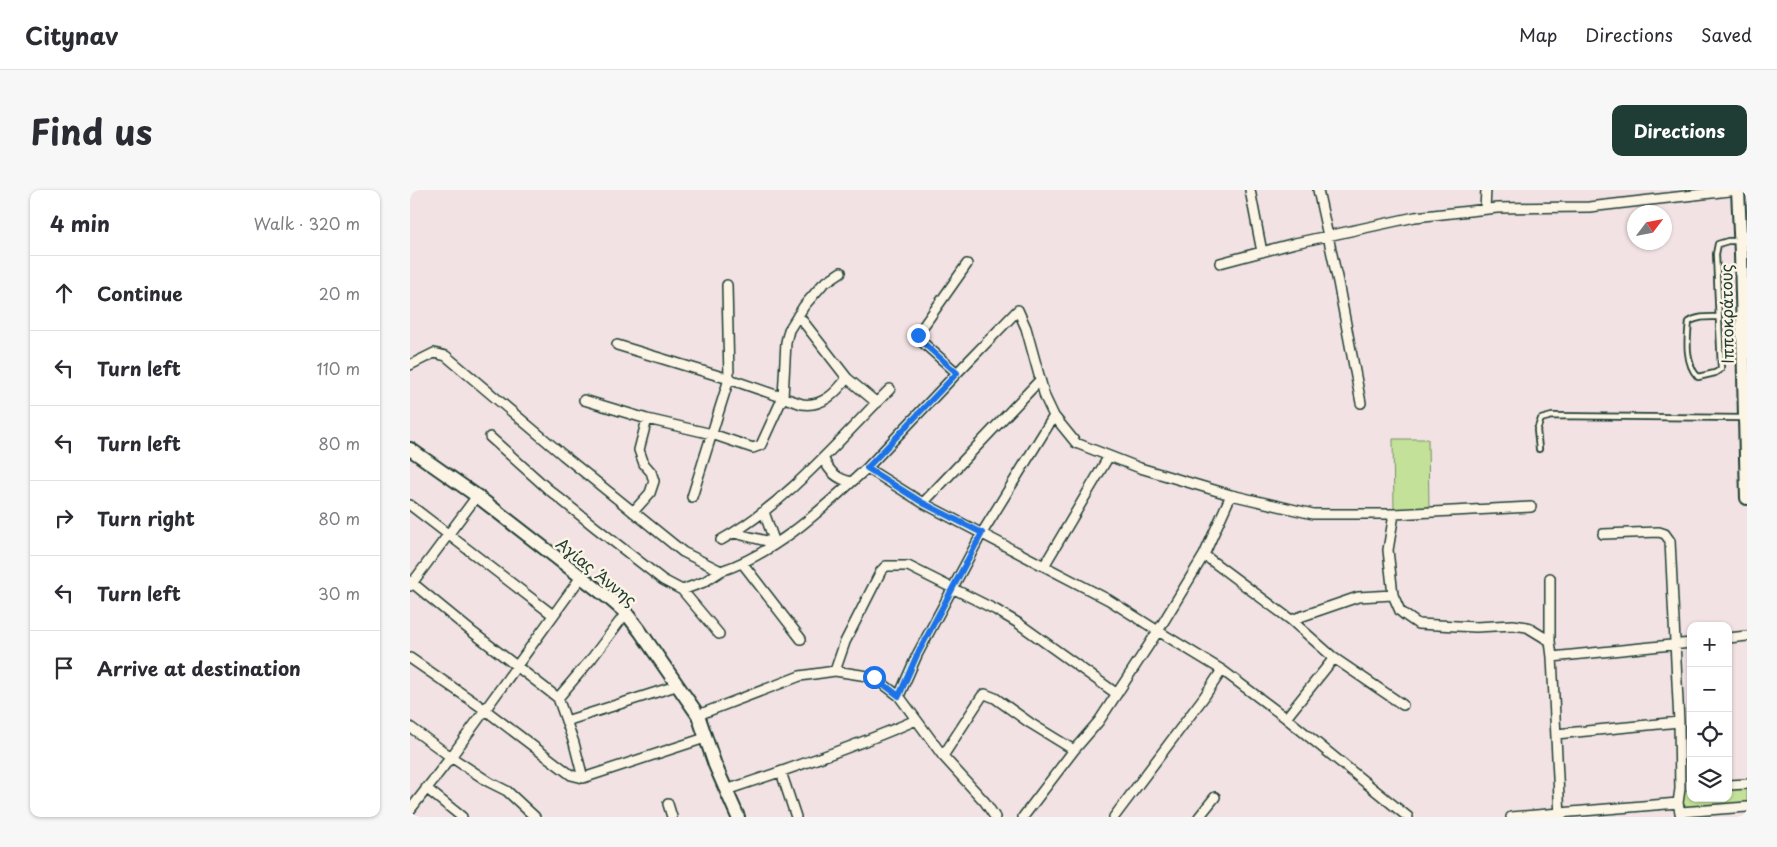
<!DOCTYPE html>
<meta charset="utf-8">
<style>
:root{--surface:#fff;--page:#f7f7f7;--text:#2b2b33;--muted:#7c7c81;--line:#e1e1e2;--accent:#1f3d34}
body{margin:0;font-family:"Playpen Sans",sans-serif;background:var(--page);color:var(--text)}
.controls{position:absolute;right:15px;bottom:15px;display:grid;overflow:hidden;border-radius:10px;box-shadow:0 1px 4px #0004}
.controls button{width:45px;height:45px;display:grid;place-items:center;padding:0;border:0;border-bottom:1px solid var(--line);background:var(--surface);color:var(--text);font:25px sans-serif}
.compass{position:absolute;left:1217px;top:15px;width:45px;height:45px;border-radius:50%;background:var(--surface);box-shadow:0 1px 4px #0004;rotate:58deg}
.stop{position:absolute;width:15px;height:15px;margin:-11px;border:4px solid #1a73e8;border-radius:50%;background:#fff}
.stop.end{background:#1a73e8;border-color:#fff;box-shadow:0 1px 5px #0008}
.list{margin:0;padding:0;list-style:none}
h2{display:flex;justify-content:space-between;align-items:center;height:65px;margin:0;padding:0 20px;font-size:21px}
h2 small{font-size:16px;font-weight:400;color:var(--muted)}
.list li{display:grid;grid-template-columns:32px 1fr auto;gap:15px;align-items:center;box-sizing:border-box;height:75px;padding:0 20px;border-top:1px solid var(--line)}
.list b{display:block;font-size:19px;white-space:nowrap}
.list em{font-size:16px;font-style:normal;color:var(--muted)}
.icon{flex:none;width:28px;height:28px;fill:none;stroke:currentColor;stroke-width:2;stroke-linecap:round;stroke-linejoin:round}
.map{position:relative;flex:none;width:1337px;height:627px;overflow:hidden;border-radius:10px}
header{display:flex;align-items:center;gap:30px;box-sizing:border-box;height:70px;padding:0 25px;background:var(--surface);border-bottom:1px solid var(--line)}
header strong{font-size:24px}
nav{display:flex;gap:28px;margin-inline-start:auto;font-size:18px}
.intro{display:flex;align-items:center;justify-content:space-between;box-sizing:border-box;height:120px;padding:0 30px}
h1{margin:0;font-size:35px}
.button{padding:12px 22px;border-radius:10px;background:var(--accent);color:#fff;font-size:18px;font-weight:700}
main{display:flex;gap:30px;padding:0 30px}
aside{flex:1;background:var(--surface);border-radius:10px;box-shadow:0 1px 4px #0004}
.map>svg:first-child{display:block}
</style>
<header>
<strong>Citynav</strong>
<nav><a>Map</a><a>Directions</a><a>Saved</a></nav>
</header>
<div class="intro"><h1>Find us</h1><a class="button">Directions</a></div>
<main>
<aside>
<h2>4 min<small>Walk · 320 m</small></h2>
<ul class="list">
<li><svg class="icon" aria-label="ahead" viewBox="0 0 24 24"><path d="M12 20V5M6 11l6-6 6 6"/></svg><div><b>Continue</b></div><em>20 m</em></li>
<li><svg class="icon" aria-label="left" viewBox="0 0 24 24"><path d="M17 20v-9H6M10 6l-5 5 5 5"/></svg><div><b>Turn left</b></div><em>110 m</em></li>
<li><svg class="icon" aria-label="left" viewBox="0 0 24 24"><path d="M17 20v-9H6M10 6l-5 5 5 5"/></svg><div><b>Turn left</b></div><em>80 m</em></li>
<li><svg class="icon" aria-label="right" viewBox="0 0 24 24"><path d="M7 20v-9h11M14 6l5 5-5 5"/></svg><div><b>Turn right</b></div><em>80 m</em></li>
<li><svg class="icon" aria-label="left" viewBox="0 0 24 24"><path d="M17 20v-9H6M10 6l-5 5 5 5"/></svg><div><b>Turn left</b></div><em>30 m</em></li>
<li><svg class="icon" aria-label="arrive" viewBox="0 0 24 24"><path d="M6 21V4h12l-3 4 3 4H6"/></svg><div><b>Arrive at destination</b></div></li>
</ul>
</aside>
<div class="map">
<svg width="1337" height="627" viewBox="0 0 1337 627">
<rect width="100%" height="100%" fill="#f2e2e4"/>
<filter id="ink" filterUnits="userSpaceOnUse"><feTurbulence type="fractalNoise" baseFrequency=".02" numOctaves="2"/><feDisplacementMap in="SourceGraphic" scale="10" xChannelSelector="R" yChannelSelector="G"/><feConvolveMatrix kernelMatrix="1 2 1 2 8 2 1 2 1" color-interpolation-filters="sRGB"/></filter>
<g filter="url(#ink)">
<path fill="#c4e199" stroke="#728f66" d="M983,249H1018L1019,321H984Z
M1337,595V615L1274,620L1272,601L1281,600V608H1318V597Z"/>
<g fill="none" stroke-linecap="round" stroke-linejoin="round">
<g stroke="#1f3d34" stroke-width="8">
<path id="lane" d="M1309,127C1298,127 1288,126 1279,132C1277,150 1275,174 1288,187L1305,183L1311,179L1306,64L1308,54L1318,51H1329
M1129,259L1127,240L1131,229L1142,226L1333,228"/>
</g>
<g stroke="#1f3d34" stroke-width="12">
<path id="street" d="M840,0L852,62
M908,0L928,92L951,213
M1075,19L1076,0
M810,73L885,53L1005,27L1087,18L1179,17L1328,0
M388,125L437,188L467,213
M207,155L319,189L392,214C412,217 426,203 437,188
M0,175L24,163L36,166L153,265L273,362L311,381C368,362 413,318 457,278L513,313L699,410L748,441L689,531L664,560L613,627
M547,183L510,150L508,145L510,141L557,74
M174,210L237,229L302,244L343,258L351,255L373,207L376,152L379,140L394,116L413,94L431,82
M80,247L138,299L185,337L253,390L272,400L309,444
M414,269C419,282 427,289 441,292
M457,278L547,183L608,120L616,138L635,207L644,226L666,253L730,278L821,305
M282,307L319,189L317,95
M513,313L630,190
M0,315L143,425
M223,322L240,303L244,291L241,282L234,274L229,260L237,229
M354,322L365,353
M984,324L978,360L983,405L990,421L995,425L1008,434L1066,437L1103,435L1117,437L1140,451L1142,467L1281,453
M324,343L365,353
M1193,344L1249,342L1255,344L1260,351L1269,532L1270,599L1268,613L1271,627
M311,350C376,314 428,251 480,199
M794,365L881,430L924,468L876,528
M333,374L391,449
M634,376L699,266
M1140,388V451
M0,391L61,441L148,508L164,553L173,588
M0,396L67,306
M272,400L294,392L311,381
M881,430L948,407L983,405
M1318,448L1337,446
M1142,467L1150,627
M0,468L74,519L161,585L173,588L295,548
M924,468L993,515
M425,481L435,452L471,381L476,376H498L586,420L608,433L707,504
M489,506L507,465L572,343L644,226
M148,508L182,468L216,423
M288,525L390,486L425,481L464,487L489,506L533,566L575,612L585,627
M156,531L269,495
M0,537L41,567L171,387
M1146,544L1269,532
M533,566L572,506L575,504L585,508L620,533L664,560
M371,582L386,627
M1318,595L1337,594
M16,598L52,627
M316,600C380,579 444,557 506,530
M258,614L262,627
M0,620L41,567L79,592L97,601L125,627
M1271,622L1337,617
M704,627L794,507L812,480
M789,627L805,607
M998,627L876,528L812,480L748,441L794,365L821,305L903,324H984L1121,317
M1101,627L1268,613"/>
</g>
<g stroke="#1f3d34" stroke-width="16">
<path id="secondary" d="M1328,0L1331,64L1337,308
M0,259L67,306L201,410L216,423L230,441L288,525L305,575L328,627"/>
</g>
<use href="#lane" stroke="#fcf5e5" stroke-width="4.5"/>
<use href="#street" stroke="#fcf5e5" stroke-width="9"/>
<use href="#secondary" stroke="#fcf5e5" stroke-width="12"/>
</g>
</g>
<g fill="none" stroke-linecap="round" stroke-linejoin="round" filter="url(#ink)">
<path stroke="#1a73e8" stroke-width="6" d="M464,487L489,506L507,465L572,343L513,313L457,278L547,183L510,150L508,145"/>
</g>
<g text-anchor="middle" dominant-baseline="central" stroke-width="5" stroke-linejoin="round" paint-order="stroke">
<g font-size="16" fill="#1f3d34" stroke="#fcf5e5">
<text transform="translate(1316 124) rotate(-91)">Ιπποκράτους</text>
<text transform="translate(187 381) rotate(39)">Αγίας Άννης</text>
</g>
</g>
</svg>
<div class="controls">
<button>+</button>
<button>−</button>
<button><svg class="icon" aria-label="locate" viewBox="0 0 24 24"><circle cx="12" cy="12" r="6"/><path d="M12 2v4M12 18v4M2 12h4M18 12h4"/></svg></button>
<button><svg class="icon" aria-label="layers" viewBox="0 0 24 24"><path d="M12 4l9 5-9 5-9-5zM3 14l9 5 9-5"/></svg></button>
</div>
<svg class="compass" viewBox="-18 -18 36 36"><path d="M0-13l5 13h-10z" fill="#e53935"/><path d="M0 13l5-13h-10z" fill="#7c7c81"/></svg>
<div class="stop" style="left:464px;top:487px"></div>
<div class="stop end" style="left:508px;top:145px"></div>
</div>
</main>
